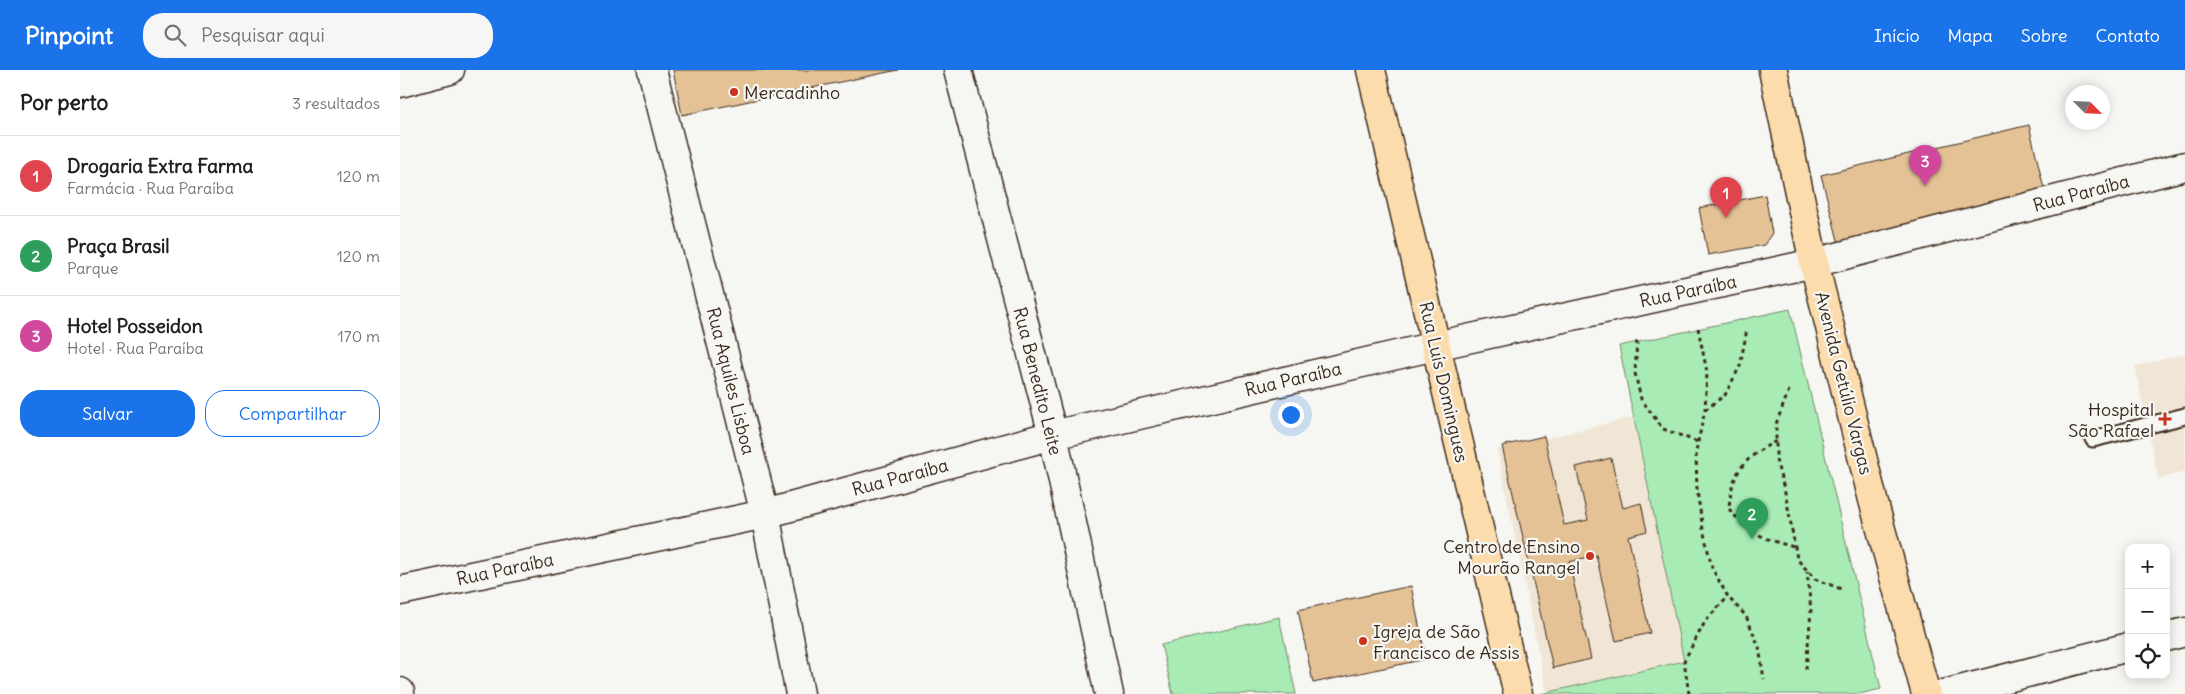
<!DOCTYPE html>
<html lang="pt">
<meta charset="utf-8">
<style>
:root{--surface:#fff;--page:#f6f6f6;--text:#202124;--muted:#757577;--line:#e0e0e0;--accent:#1a73e8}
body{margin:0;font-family:Delius,sans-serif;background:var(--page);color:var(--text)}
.controls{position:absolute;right:15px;bottom:15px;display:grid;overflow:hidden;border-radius:10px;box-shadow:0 2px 12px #0003}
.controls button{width:45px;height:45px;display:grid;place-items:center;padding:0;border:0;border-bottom:1px solid var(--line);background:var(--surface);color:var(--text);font:25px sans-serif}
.compass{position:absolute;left:1665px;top:15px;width:45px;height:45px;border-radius:50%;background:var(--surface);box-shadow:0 2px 12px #0003;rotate:114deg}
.you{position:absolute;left:890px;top:344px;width:18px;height:18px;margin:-12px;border:4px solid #fff;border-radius:50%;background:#1a73e8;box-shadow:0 0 0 8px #1a73e833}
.badge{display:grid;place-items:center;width:32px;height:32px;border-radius:50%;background:var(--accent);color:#fff;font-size:16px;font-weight:700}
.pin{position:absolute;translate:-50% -41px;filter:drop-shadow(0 1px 2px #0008)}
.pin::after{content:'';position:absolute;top:26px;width:18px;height:15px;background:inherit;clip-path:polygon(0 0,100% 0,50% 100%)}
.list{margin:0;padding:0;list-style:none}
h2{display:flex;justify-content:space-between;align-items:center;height:65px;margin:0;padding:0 20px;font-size:21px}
h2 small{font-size:16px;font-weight:400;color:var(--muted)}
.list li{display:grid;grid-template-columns:32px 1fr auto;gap:15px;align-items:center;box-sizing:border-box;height:80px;padding:0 20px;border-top:1px solid var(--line)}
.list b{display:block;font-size:19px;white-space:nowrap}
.list p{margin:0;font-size:16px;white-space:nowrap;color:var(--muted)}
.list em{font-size:16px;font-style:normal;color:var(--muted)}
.actions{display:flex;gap:10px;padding:15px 20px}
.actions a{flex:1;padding:11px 0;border:1px solid var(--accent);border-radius:20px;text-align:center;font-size:18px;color:var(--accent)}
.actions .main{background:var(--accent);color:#fff}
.icon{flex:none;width:28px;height:28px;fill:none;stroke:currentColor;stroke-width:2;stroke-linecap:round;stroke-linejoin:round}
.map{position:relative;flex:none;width:1785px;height:624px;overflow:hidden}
header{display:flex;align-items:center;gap:30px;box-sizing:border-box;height:70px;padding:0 25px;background:var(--accent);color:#fff}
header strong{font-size:24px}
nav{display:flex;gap:28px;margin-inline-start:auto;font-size:18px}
.search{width:350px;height:45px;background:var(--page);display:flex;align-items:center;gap:12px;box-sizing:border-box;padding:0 18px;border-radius:20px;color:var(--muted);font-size:19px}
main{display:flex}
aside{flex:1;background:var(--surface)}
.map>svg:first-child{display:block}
</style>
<header>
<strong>Pinpoint</strong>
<div class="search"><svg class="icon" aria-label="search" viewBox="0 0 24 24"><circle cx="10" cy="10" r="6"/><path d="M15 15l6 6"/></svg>Pesquisar aqui</div>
<nav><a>Início</a><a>Mapa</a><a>Sobre</a><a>Contato</a></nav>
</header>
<main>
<aside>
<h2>Por perto<small>3 resultados</small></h2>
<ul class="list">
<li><span class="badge" style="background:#e0444e">1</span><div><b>Drogaria Extra Farma</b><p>Farmácia · Rua Paraíba</p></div><em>120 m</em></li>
<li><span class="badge" style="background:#2e9e5b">2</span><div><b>Praça Brasil</b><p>Parque</p></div><em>120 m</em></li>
<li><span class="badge" style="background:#d1479c">3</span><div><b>Hotel Posseidon</b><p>Hotel · Rua Paraíba</p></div><em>170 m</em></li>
</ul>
<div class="actions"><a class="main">Salvar</a><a>Compartilhar</a></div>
</aside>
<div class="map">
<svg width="1785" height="624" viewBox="0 0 1785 624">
<rect width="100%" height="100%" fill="#f6f6f2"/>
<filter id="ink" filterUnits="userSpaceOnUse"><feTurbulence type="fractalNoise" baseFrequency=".02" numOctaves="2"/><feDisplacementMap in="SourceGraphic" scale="10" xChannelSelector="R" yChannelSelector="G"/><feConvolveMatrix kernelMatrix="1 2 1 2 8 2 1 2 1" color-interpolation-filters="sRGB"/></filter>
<g filter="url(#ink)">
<path fill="#f1e6d6" d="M1785,284V402L1758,409L1735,296Z
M1233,347L1284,591L1147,623L1097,380Z"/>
<path fill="#a8ebb5" stroke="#728a6a" d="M1390,239L1481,619L1459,624H1141L1284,591L1219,276Z
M879,547L896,624H773L761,575Z"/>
<path fill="#e4c296" stroke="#3b2a1e" d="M273,0H498L282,45Z
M1629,55L1645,123L1439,174L1421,105Z
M1365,125L1372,163L1364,175L1308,185L1299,138Z
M1144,366L1164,455L1188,450L1176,397L1211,388L1223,438L1241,433L1247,461L1228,466L1250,563L1216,571L1196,485L1169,492L1191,589L1153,598L1102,376Z
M1011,516L1026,589L913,613L898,540Z"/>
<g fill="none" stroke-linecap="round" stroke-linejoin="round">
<g stroke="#3b2a1e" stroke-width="19">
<path id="lane" d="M1693,369L1785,346"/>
</g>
<g stroke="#3b2a1e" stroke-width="31">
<path id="street" d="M0,521L365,444L653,365L1035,276L1414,193L1785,96
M1766,567L1785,562
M0,622V624
M1544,624L1729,577"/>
</g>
<g stroke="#3b2a1e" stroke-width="31">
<path id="secondary" d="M252,0L365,444L400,624
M558,0L653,365L709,624
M0,13L50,0"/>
</g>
<g stroke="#3b2a1e" stroke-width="31">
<path id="primary" d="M971,0L1118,624
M1373,0L1414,193L1473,430L1526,624"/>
</g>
<path stroke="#3b2a1e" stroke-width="3" stroke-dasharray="4 4" stroke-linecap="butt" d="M1298,258L1307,302L1305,340L1296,381L1297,421L1303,459L1312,498L1328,527L1346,546L1359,577L1364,609
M1237,271L1235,303L1241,329L1263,359L1298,372
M1389,320L1376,354V390L1386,426L1397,489L1415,509L1444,520
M1305,340L1325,325L1340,296L1347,259
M1376,371C1344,388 1331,402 1329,439C1350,464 1364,469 1394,477
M1406,599L1411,541L1407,501
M1289,624L1284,591L1306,550L1328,527"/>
<use href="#lane" stroke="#f6f6f2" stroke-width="15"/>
<use href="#street" stroke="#f6f6f2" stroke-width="28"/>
<use href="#secondary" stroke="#f6f6f2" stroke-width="28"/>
<use href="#primary" stroke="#fcdcac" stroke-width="28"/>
</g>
</g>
<g fill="#c8321e" stroke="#f6f6f2" stroke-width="2">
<circle cx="334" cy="22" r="5"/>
<path d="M1762.5 341.5h5v5h5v5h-5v5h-5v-5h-5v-5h5z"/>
<circle cx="1190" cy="486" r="5"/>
<circle cx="963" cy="571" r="5"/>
</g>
<g text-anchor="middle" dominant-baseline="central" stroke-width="4.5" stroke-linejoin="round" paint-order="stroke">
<g font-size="18" fill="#3b2a1e" stroke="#f6f6f2" text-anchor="start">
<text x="344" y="22">Mercadinho</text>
<text x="1754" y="339" text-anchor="end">Hospital<tspan x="1754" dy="21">São Rafael</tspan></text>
<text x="1180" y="476" text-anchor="end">Centro de Ensino<tspan x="1180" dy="21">Mourão Rangel</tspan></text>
<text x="973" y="561">Igreja de São<tspan x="973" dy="21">Francisco de Assis</tspan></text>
</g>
<g font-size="18" fill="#3b2a1e" stroke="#f6f6f2">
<text transform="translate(1681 123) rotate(-15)">Rua Paraíba</text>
<text transform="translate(1288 221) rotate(-12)">Rua Paraíba</text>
<text transform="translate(893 309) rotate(-13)">Rua Paraíba</text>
<text transform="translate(331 311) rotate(76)">Rua Aquiles Lisboa</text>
<text transform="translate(638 311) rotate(76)">Rua Benedito Leite</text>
<text transform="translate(1044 312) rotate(77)">Rua Luís Domingues</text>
<text transform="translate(1444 313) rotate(76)">Avenida Getúlio Vargas</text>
<text transform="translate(500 407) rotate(-15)">Rua Paraíba</text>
<text transform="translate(105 499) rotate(-12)">Rua Paraíba</text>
</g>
</g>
</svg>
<div class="controls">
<button>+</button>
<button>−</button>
<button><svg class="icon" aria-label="locate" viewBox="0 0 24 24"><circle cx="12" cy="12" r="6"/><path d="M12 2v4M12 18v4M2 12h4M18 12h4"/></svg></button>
</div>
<svg class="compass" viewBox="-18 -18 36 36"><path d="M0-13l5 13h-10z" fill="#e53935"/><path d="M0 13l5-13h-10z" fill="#757577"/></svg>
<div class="you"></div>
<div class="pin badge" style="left:1326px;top:148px;background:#e0444e">1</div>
<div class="pin badge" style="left:1352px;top:469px;background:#2e9e5b">2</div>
<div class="pin badge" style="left:1525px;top:116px;background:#d1479c">3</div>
</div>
</main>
